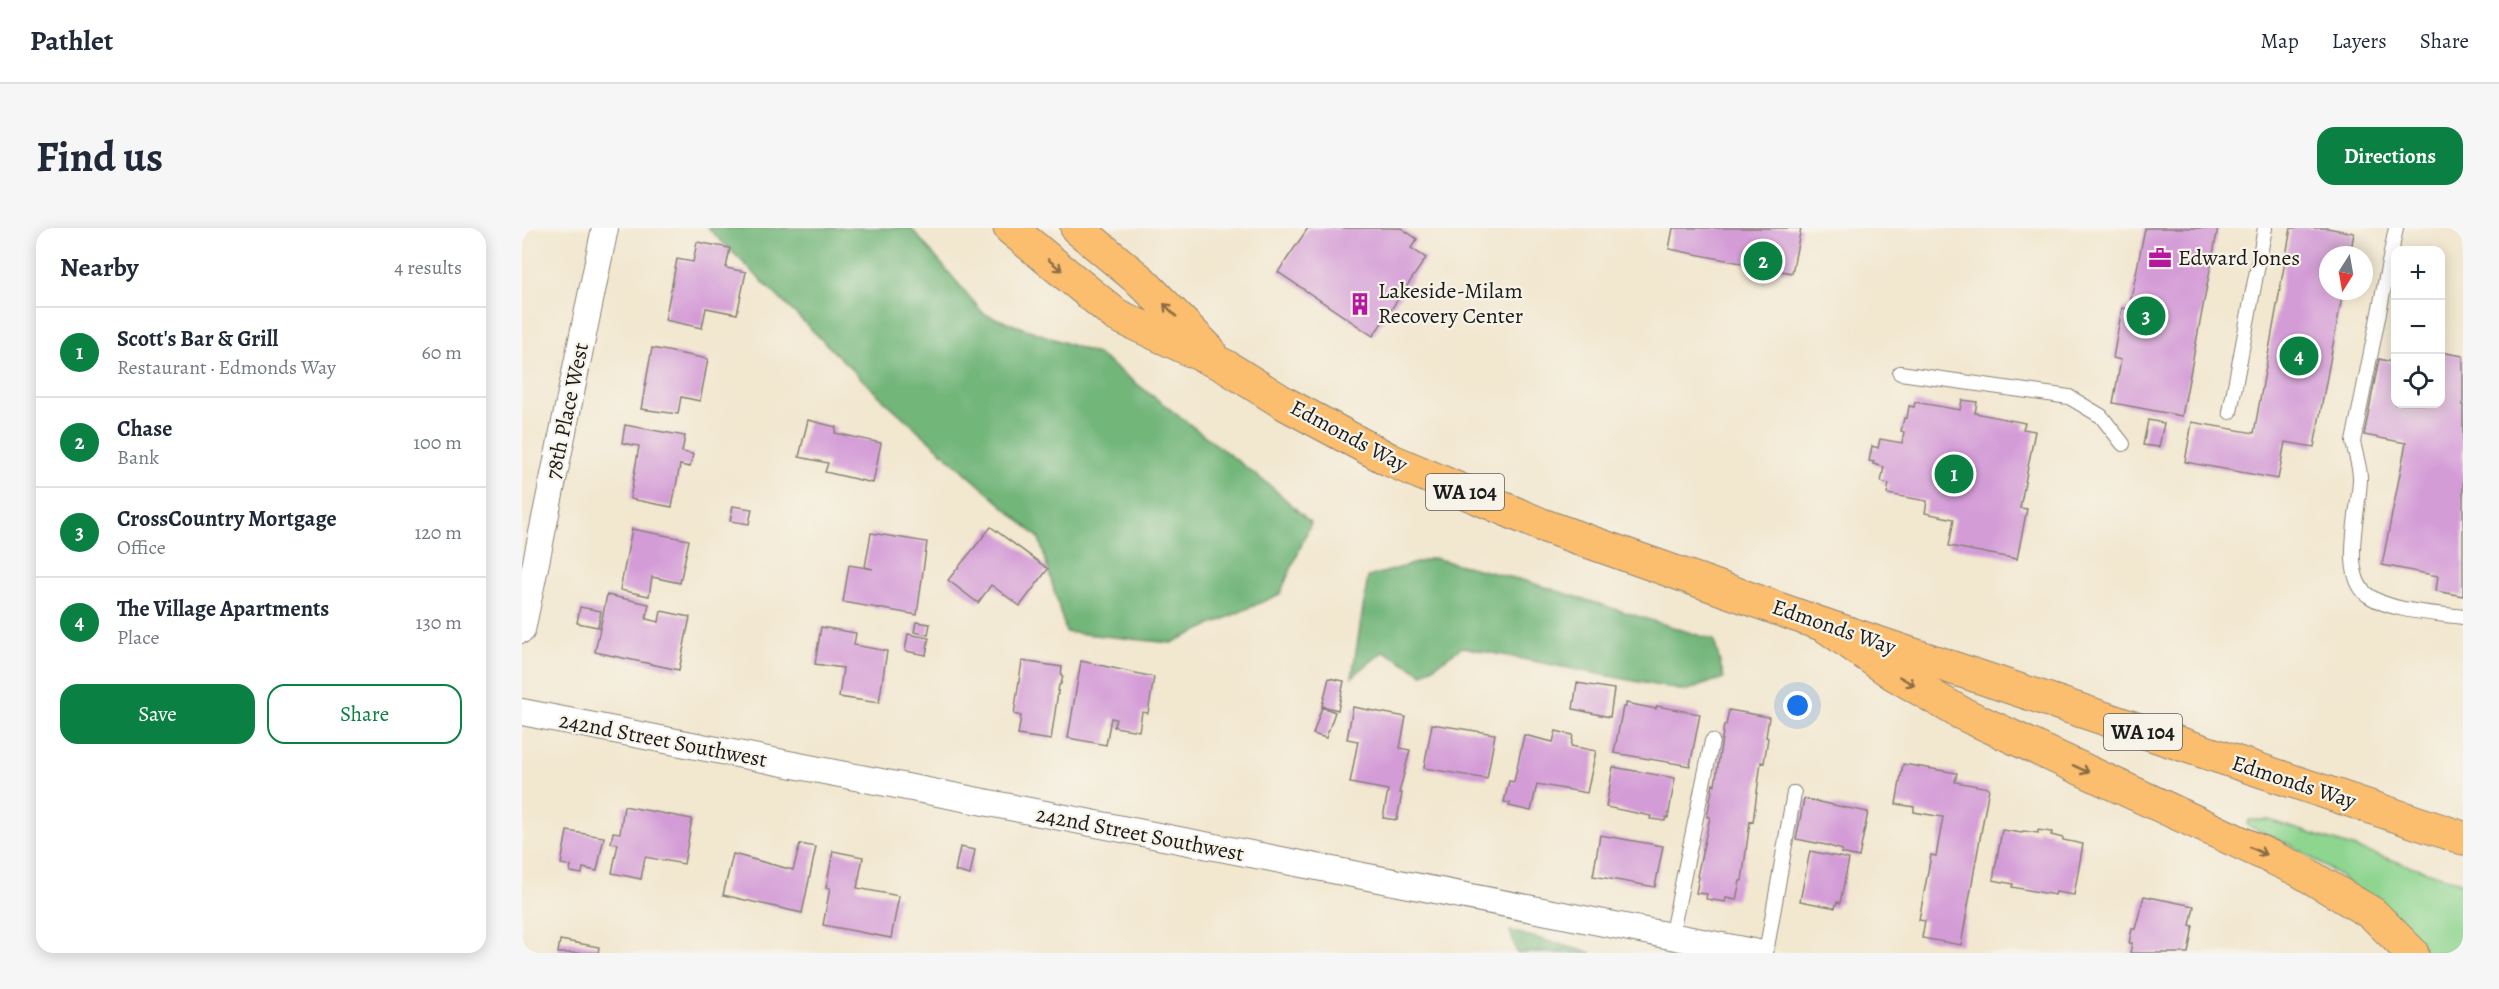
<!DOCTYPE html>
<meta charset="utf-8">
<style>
:root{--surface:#fff;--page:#f6f6f7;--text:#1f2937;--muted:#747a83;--line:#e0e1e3;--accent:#0b8043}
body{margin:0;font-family:Alegreya,serif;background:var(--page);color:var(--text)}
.controls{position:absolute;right:18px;top:18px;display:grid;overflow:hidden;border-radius:12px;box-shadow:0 3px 15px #0003}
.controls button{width:54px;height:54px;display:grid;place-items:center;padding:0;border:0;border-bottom:2px solid var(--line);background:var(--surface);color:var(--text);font:30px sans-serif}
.compass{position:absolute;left:1797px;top:18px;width:54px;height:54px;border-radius:50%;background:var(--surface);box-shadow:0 3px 15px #0003;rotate:191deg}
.you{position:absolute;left:1276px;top:478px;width:21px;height:21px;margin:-15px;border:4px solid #fff;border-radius:50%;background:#1a73e8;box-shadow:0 0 0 9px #1a73e833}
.badge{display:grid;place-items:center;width:39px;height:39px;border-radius:50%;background:var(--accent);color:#fff;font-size:20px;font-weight:700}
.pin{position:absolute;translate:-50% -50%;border:3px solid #fff;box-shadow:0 2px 6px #0006}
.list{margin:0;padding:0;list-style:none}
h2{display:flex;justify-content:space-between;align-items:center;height:78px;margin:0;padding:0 24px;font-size:26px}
h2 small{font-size:20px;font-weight:400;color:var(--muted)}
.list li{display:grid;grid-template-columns:39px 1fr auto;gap:18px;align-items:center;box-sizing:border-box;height:90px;padding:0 24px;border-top:2px solid var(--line)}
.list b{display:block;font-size:22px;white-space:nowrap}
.list p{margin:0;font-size:20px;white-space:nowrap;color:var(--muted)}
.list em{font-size:20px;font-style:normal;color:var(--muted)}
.actions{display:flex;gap:12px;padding:18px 24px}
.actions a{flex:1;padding:14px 0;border:2px solid var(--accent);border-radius:18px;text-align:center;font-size:21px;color:var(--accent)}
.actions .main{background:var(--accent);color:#fff}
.icon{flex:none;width:33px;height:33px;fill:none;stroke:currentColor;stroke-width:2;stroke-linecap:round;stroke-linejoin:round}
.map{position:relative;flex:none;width:1941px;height:725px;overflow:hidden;border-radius:18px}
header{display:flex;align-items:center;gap:36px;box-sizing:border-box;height:84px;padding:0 30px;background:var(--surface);border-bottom:2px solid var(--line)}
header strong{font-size:28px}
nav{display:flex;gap:33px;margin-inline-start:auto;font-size:21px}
.intro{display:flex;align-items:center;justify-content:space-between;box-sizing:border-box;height:144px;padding:0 36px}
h1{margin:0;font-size:42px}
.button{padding:15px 27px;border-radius:18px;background:var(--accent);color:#fff;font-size:21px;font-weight:700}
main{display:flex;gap:36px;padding:0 36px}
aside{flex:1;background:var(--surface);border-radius:18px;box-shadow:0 3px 15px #0003}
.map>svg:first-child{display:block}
</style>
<header>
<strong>Pathlet</strong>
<nav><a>Map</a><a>Layers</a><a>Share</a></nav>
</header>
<div class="intro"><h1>Find us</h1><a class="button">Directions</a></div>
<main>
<aside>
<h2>Nearby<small>4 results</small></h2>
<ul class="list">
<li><span class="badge">1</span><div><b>Scott's Bar &amp; Grill</b><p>Restaurant · Edmonds Way</p></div><em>60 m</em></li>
<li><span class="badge">2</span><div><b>Chase</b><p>Bank</p></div><em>100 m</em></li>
<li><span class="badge">3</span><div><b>CrossCountry Mortgage</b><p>Office</p></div><em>120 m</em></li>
<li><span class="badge">4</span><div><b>The Village Apartments</b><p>Place</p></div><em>130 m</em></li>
</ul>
<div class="actions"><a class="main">Save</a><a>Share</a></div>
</aside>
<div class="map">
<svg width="1941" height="725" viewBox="0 0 1941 725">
<rect width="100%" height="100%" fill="#f7f3e8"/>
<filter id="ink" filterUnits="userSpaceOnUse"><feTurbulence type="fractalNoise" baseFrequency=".0167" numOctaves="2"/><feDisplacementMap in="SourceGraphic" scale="12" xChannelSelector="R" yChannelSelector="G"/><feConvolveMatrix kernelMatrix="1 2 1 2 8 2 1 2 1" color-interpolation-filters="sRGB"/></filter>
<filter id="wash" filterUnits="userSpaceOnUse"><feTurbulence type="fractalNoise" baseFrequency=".008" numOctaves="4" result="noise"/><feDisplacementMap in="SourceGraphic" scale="24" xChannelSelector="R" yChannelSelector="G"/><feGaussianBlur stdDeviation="1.35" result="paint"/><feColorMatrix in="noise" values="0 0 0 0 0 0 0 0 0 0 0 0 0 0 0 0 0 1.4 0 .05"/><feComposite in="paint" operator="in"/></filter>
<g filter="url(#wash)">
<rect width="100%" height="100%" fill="#f2e7cf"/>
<path fill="#8ed590" stroke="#557856" stroke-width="1.5" d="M1727,592H1747L1941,655V725H1904L1815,646L1770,618L1725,597Z"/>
<path fill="#72b67a" stroke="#47694b" stroke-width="1.5" d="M186,0H389L462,86L577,127L751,260L789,295L758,366L649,415L544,404L517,310L355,166Z
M911,330L1004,353L1192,412L1202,450L1163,463L940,419L901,446L862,423L830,449L846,349Z
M988,703L1070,725H995Z"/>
<g id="blocks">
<path fill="#d49cd7" d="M786,0H879L895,11L889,20L904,30L851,108L756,44Z
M1151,0H1279L1270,45L1147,21Z
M1623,0H1696L1660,188L1591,175L1599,132L1591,130L1600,80L1607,81Z
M1769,0H1805L1832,5L1828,27H1806V63H1821L1792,219L1763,214L1756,251L1663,234L1670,194L1732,205Z
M175,14L208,20L204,40L224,44L215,86L184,80L180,100L143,92L155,31L171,34Z
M130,120L186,131L178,173L159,169L156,186L119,181Z
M1918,124L1941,128V368L1914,363L1916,348L1860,337L1884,215L1842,207L1857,131L1874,135V176H1918Z
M1440,172L1455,174L1453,185L1503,195L1501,201L1513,203L1498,280L1505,281L1495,331L1427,318L1432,291L1403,285L1405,273L1365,266L1367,256L1359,254L1362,239L1351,236L1352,234L1347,233L1350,218L1356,220L1358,211L1380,215L1382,204L1379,203L1382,190H1385L1387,178L1392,179L1393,174L1438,182Z
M286,192L314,199L313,205L359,215L351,255L303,244L306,235L277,229Z
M1626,192L1642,195L1637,219L1621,217Z
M103,197L163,208L160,224L171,226L168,239L158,237L150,279L108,271L117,218L100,215Z
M211,278L230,281L227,296L208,293Z
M469,299L526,341L498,378L469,357L456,375L426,352Z
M110,301L167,312L158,355L130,349L127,368L98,362Z
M349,305L405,314L395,387L321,374L327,337L351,341L343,339Z
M85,367L127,376L124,391L137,394L139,383L168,389L157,442L73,424Z
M58,379L79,383L76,399L55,395Z
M394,394L408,396L406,407L392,404Z
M299,399L334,405L332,417L365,423L357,475L317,469L321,440L293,436Z
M386,406L407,410L404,427L383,423Z
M500,433L540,439L539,448H541L539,456L537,457L529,512L496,507L499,488L492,486Z
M559,433L632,449L626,485L620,484L617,503L592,499L594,491L589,490L584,517L546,510Z
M807,450L822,453L816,482L800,478Z
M1055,455L1092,461L1088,489L1051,481Z
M1104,475L1134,481L1135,478L1178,486L1168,538L1092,525L1101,479H1104Z
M800,479L813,484L804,510L791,506Z
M831,479L884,489L878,520L888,522L877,565H880L875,592L861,590L866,562L828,555L836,513L825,511Z
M1207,482L1247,489L1244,509L1246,510L1242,535L1239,534L1231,594L1228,593L1220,653H1218L1214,672L1204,670L1203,674L1184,671L1185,666L1174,665L1177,649L1175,648L1188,589H1185L1191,556L1193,557L1202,497H1204Z
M910,496L973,506L965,551L902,540Z
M1034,503L1051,507L1049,518L1074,523L1065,565L1015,556L1009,583L987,578L988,575L982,574L987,553L992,554L1002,507L1031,514Z
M1381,536L1435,545L1433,554L1467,560L1439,717L1400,710L1403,693L1397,692L1409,627L1414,628L1421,589L1392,584V579L1374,576Z
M1091,539L1153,550L1146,590L1144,589L1143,593L1128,591L1129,588L1084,579Z
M1282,571L1346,584L1337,629L1319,625L1320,622L1304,617L1274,611Z
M102,578L170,591L162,636L123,629L119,651L90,645L96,616L89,615L91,604L98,605Z
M1480,602L1500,605L1501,603L1516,605V602L1530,604L1529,607L1541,610V612L1561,616L1552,667L1534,664L1533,667L1490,659L1491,656L1471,652Z
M45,603L82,609L75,643L61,640L60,646L48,644L49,638L39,636Z
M1078,607L1141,618L1133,659L1071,648Z
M278,616L294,619L280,685L201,667L211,626L271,642Z
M438,619L453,622L448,647L433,643Z
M311,623L341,629L335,660L377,668L369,710L301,697L308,660H304Z
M1288,623L1327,631L1318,675L1315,674L1313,680L1278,673Z
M1622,668L1672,678L1668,697L1671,698L1666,725H1608L1610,715H1607L1610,701H1613Z
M38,712L77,719L76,725H36Z"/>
</g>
</g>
<g filter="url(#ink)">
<use href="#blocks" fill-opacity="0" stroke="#878276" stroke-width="1.5"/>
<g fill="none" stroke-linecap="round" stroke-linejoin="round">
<g stroke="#878276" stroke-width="16">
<path id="service" d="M1874,0L1831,214C1833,225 1838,238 1838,250C1838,281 1817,348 1847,368C1871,384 1913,385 1941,389
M1378,145L1547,169L1579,188L1601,216
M1708,184L1743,0
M1149,709L1190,513
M1244,725L1272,565"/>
</g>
<g stroke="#878276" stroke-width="28">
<path id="minor" d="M0,402L83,0
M0,484L1236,725"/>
</g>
<g stroke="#878276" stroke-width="35">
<path id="primary" d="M488,0L594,87L703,138L762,175L868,232L1020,297L1302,397L1941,610
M555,0L620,54L687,122"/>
</g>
<g stroke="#878276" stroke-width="35">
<path id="trunk" d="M1302,397L1372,446L1439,485L1777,642L1851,686L1890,725"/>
</g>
<use href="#service" stroke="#fff" stroke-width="14"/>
<use href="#minor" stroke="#fff" stroke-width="26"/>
<use href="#primary" stroke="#fbbd6e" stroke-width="33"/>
<use href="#trunk" stroke="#fbbd6e" stroke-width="33"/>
</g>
<defs><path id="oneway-shaft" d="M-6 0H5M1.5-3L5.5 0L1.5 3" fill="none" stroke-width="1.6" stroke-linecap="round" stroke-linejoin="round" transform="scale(1.5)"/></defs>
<g stroke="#8c6c45">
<use href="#oneway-shaft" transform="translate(533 37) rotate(39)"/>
<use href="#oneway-shaft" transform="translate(648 82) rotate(-134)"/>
<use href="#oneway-shaft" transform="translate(1385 453) rotate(30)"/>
<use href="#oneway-shaft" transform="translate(1559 541) rotate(25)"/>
<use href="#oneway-shaft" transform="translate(1736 623) rotate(25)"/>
</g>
</g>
<defs>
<g id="office-bare" transform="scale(1.8)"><path d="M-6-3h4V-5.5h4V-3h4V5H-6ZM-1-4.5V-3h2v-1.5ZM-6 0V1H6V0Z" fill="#b5179e" stroke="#f7f3e8" stroke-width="2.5" paint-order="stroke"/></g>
<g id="building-bare" transform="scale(1.8)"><path d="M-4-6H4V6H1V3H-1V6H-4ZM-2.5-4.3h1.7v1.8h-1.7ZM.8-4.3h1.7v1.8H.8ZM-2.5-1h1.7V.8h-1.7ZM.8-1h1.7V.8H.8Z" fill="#b5179e" stroke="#f7f3e8" stroke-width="2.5" paint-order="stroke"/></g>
</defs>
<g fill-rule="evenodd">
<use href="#office-bare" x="1638" y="30"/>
<use href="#building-bare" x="838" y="76"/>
</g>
<g text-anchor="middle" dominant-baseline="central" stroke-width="4.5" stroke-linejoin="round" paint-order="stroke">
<g fill="#f7f3e8" stroke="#5e5c59" stroke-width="1.5">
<rect x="904" y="246" width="78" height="36" rx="4.5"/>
<rect x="1582" y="486" width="78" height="36" rx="4.5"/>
</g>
<g font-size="21" font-weight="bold" fill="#1c1c1c">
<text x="943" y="264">WA 104</text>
<text x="1621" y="504">WA 104</text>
</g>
<g font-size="22" fill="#1c1c1c" stroke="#f7f3e8" text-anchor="start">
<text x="1656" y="30">Edward Jones</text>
<text x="856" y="63">Lakeside-Milam<tspan x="856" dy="25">Recovery Center</tspan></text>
</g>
<g font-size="22" fill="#1c1c1c" stroke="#f7f3e8">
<text transform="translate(45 183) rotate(-78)">78th Place West</text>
<text transform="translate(827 208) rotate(28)">Edmonds Way</text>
<text transform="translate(1312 399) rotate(19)">Edmonds Way</text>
<text transform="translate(141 512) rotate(11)">242nd Street Southwest</text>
<text transform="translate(1772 554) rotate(18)">Edmonds Way</text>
<text transform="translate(618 606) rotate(11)">242nd Street Southwest</text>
</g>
</g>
</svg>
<div class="controls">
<button>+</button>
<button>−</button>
<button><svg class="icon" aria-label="locate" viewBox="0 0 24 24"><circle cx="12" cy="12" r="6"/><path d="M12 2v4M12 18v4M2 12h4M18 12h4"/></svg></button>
</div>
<svg class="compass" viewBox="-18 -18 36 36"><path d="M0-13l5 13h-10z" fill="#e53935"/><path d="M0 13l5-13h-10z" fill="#747a83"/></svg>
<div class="you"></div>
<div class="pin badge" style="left:1432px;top:246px">1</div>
<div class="pin badge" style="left:1241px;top:33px">2</div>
<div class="pin badge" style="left:1624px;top:88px">3</div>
<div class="pin badge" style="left:1777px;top:128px">4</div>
</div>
</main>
